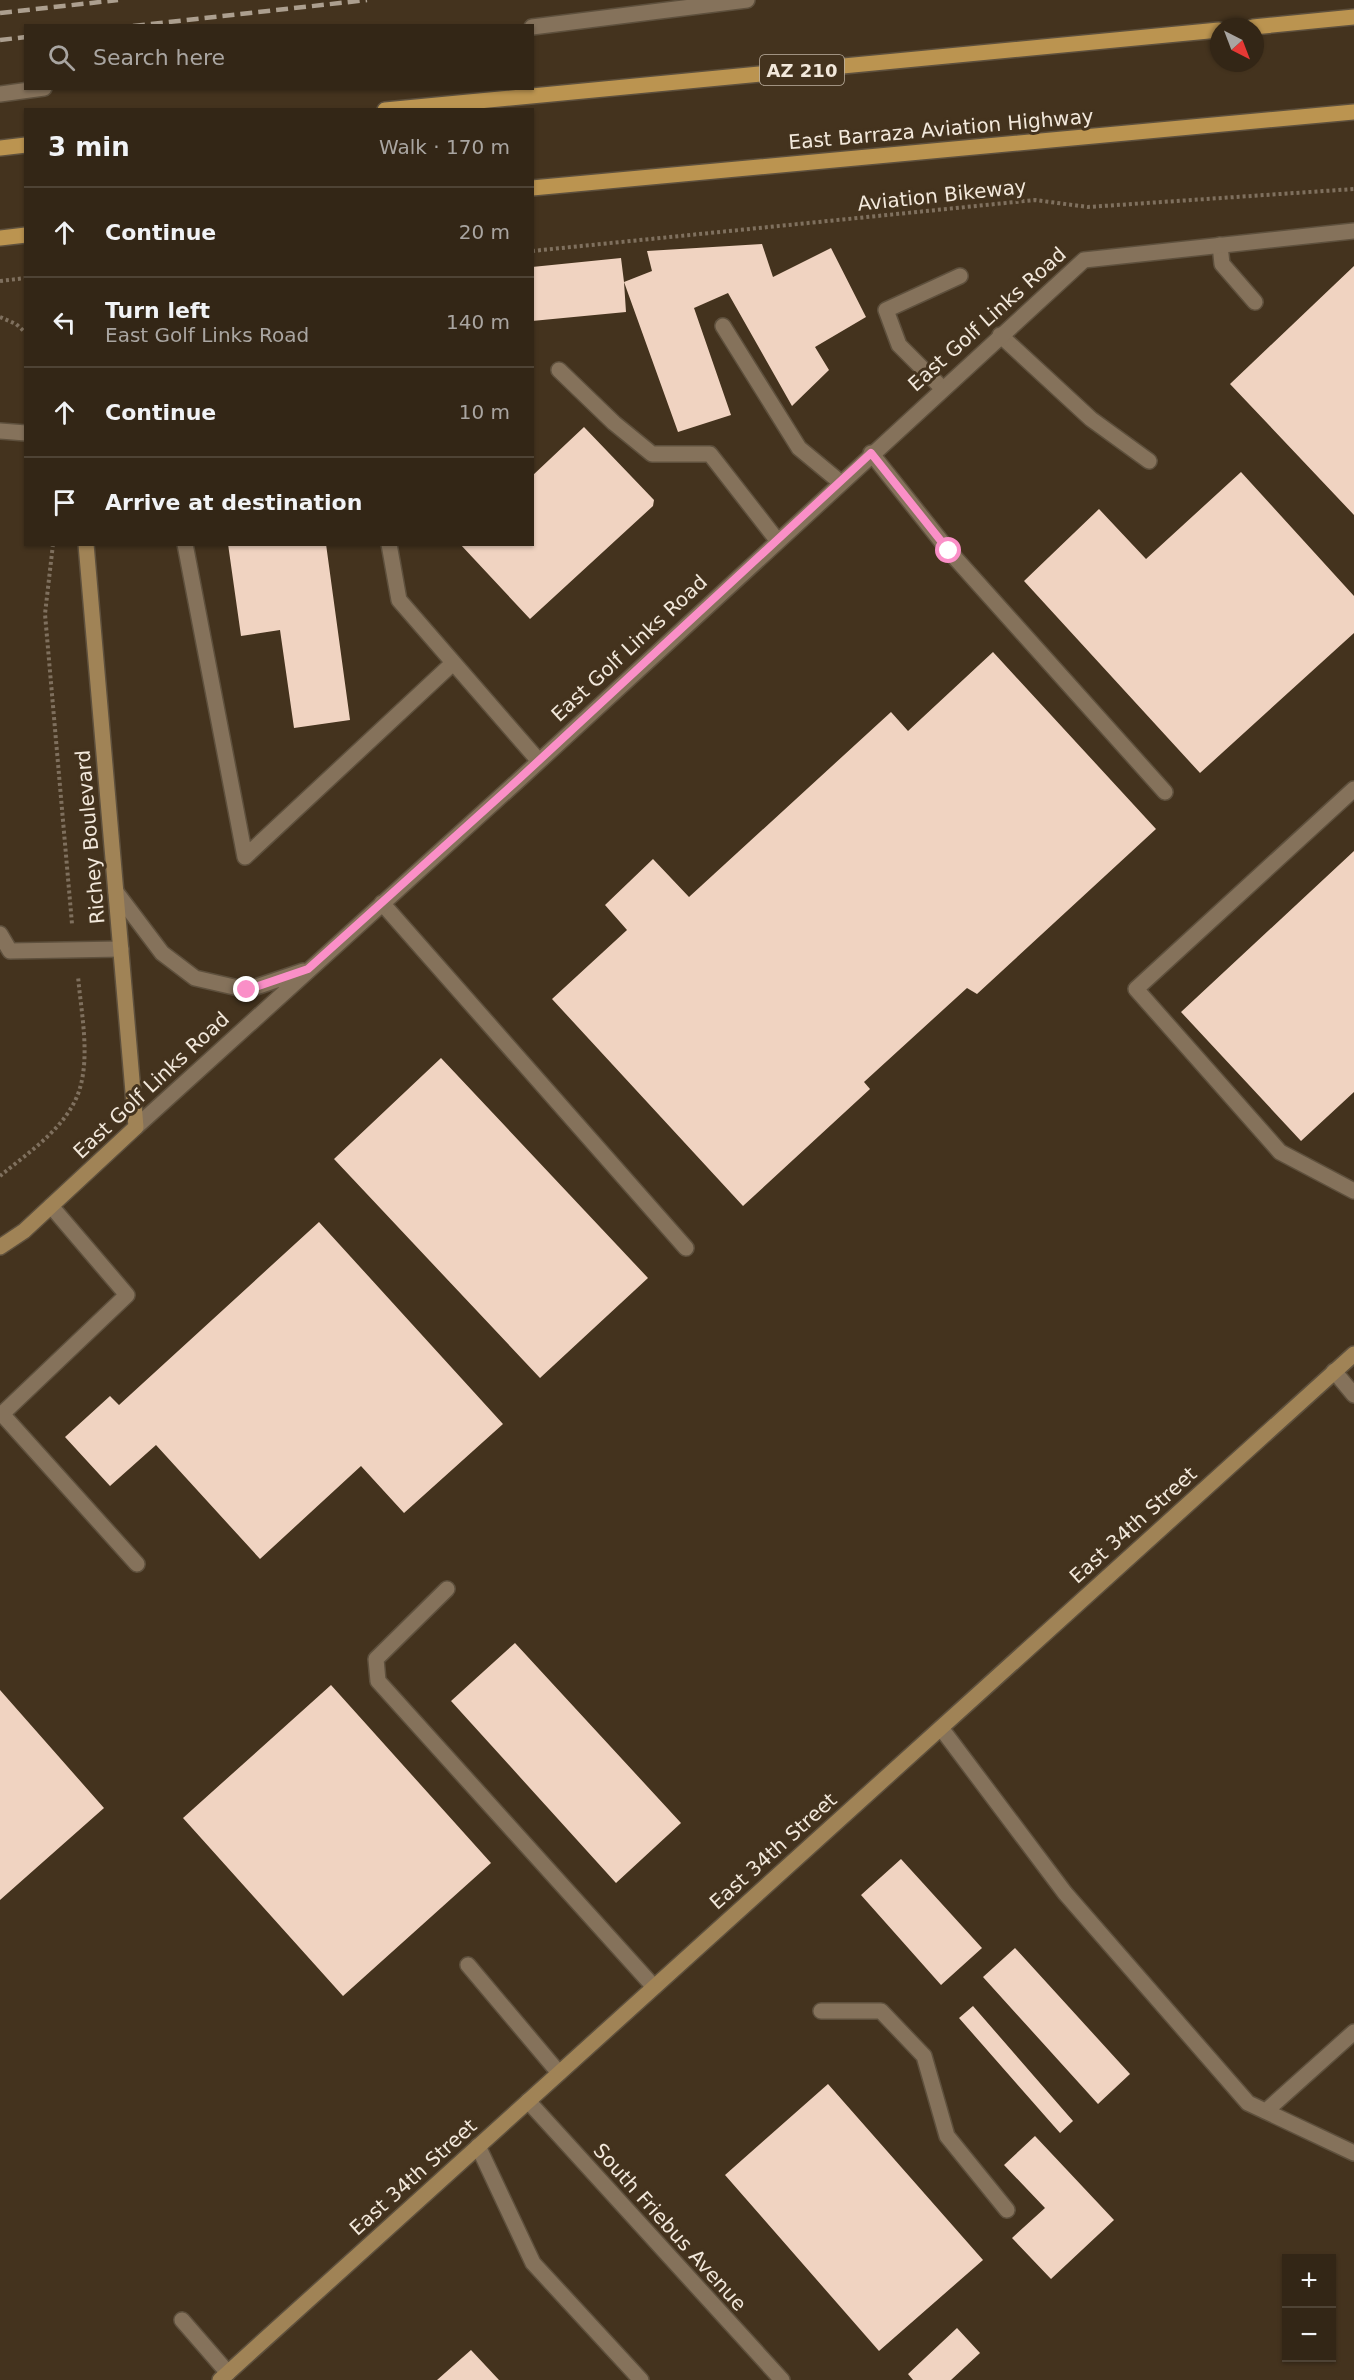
<!DOCTYPE html>
<meta charset="utf-8">
<style>
:root{--surface:#332616;--page:#3b2e1f;--text:#f1f3f6;--muted:#a9a5a1;--line:#4e4335}
body{margin:0;font-family:"DejaVu Sans",sans-serif;background:var(--page);color:var(--text)}
.controls{position:absolute;right:18px;bottom:18px;display:grid;overflow:hidden;border-radius:0px;box-shadow:0 2px 4px #0004}
.controls button{width:54px;height:54px;display:grid;place-items:center;padding:0;border:0;border-bottom:2px solid var(--line);background:var(--surface);color:var(--text);font:30px sans-serif}
.compass{position:absolute;left:1210px;top:18px;width:54px;height:54px;border-radius:50%;background:var(--surface);box-shadow:0 2px 4px #0004;rotate:138deg}
.stop{position:absolute;width:18px;height:18px;margin:-14px;border:4px solid #fa8fc7;border-radius:50%;background:#fff}
.stop.end{background:#fa8fc7;border-color:#fff;box-shadow:0 2px 6px #0008}
.list{margin:0;padding:0;list-style:none}
h2{display:flex;justify-content:space-between;align-items:center;height:78px;margin:0;padding:0 24px;font-size:26px}
h2 small{font-size:20px;font-weight:400;color:var(--muted)}
.list li{display:grid;grid-template-columns:39px 1fr auto;gap:18px;align-items:center;box-sizing:border-box;height:90px;padding:0 24px;border-top:2px solid var(--line)}
.list b{display:block;font-size:22px;white-space:nowrap}
.list p{margin:0;font-size:20px;white-space:nowrap;color:var(--muted)}
.list em{font-size:20px;font-style:normal;color:var(--muted)}
.icon{flex:none;width:33px;height:33px;fill:none;stroke:currentColor;stroke-width:2;stroke-linecap:round;stroke-linejoin:round}
.map{position:relative;flex:none;width:1354px;height:2380px;overflow:hidden}
.search{position:absolute;background:var(--surface);box-shadow:0 2px 4px #0004;left:24px;top:24px;width:510px;height:66px;display:flex;align-items:center;gap:15px;box-sizing:border-box;padding:0 21px;border-radius:0px;color:var(--muted);font-size:22px}
.panel{position:absolute;background:var(--surface);box-shadow:0 2px 4px #0004;left:24px;top:108px;width:510px;height:438px;border-radius:0px}
.map>svg:first-child{display:block}
</style>
<div class="map">
<svg width="1354" height="2380" viewBox="0 0 1354 2380">
<rect width="100%" height="100%" fill="#44331e"/>
<path fill="#f0d3c1" d="M762,244L773,277L831,248L866,317L815,347L829,370L792,406L728,293L694,308L731,415L678,432L624,282L626,312L532,321V267L621,258L624,282L652,271L647,251Z
M1354,266V515L1230,384Z
M584,427L654,500L653,506L530,619L460,544H532V476Z
M1241,472L1354,596V633L1200,773L1024,581L1099,509L1146,559Z
M228,544H326L350,720L294,728L280,630L241,636Z
M993,652L1156,829L977,994L967,988L864,1082L870,1089L743,1206L552,999L627,930L605,905L653,859L689,897L891,712L908,731Z
M1354,851V1092L1301,1141L1181,1012Z
M441,1058L648,1278L540,1378L334,1159Z
M319,1222L503,1424L404,1513L361,1466L260,1559L156,1445L110,1486L65,1437L110,1396L119,1405Z
M515,1643L681,1823L616,1883L451,1701Z
M331,1685L491,1863L343,1996L183,1818Z
M0,1690L104,1808L0,1900Z
M901,1859L982,1948L941,1985L861,1895Z
M1015,1948L1130,2074L1098,2104L983,1977Z
M973,2006L1073,2121L1060,2133L959,2018Z
M828,2084L983,2260L879,2351L725,2175Z
M1035,2136L1114,2220L1051,2279L1012,2238L1045,2208L1004,2165Z
M957,2328L980,2353L951,2380H913L908,2374Z
M471,2350L499,2380H437Z"/>
<g fill="none" stroke-linecap="round" stroke-linejoin="round">
<g stroke="#5e503d" stroke-width="18">
<path id="lane" d="M532,27L747,0
M0,94L44,88
M1220,245L1222,264L1255,302
M723,326L799,448L840,482
M1000,335L1091,419L1149,461
M559,370L614,423L652,454H710L777,540
M942,388L899,345L886,310L960,276
M0,431L26,433
M871,453L949,551L1165,792
M185,544L245,857L453,663
M389,544L399,600L538,760
M1354,789L1136,989L1280,1152L1354,1191
M382,903L686,1248
M0,934L10,951L121,949
M51,1206L127,1295L2,1414L137,1564
M1334,1371L1354,1395
M447,1589L376,1659L378,1681L654,1987
M941,1728L1065,1893L1248,2103L1354,2153
M468,1965L559,2073
M821,2011H881L924,2056L947,2136L1007,2210
M1266,2111L1354,2032
M478,2146L533,2263L641,2380
M182,2320L228,2373"/>
</g>
<g stroke="#5e503d" stroke-width="18">
<path id="street" d="M116,892L162,953L195,978L247,990L303,971
M136,1127L521,778L1084,260L1354,231
M528,2101L782,2380"/>
</g>
<g stroke="#5e503d" stroke-width="18">
<path id="secondary" d="M0,1247L24,1231L136,1127L86,544
M220,2380L1354,1354"/>
</g>
<g stroke="#5e503d" stroke-width="18">
<path id="primary" d="M1253,27L1354,17
M385,110L1219,30
M0,148L26,145
M532,188L1354,112
M0,238L26,235"/>
</g>
<path stroke="#7f705e" stroke-width="4" stroke-dasharray="3 3" stroke-linecap="butt" d="M532,251L1035,200L1088,207L1354,189
M0,281L26,278
M0,317L16,324L26,333
M53,544L45,614L72,924
M0,1176C29,1152 69,1126 80,1088C90,1053 81,1012 78,976"/>
<use href="#lane" stroke="#85725b" stroke-width="15"/>
<use href="#street" stroke="#85725b" stroke-width="15"/>
<use href="#secondary" stroke="#a08356" stroke-width="15"/>
<use href="#primary" stroke="#bb9450" stroke-width="15"/>
<path stroke="#ac9f8f" stroke-width="4.5" stroke-dasharray="12 6" stroke-linecap="butt" d="M0,13L118,0
M133,26L367,0
M0,40L26,37"/>
</g>
<g fill="none" stroke-linecap="round" stroke-linejoin="round">
<path stroke="#fa8fc7" stroke-width="8" d="M247,990L308,969L520,778L871,453L949,551"/>
</g>
<g text-anchor="middle" dominant-baseline="central" stroke-width="6" stroke-linejoin="round" paint-order="stroke">
<rect fill="#44331e" stroke="#beb2a2" stroke-width="1.5" x="760" y="55" width="84" height="30" rx="4.5"/>
<g font-size="18" font-weight="bold" fill="#f2e8db">
<text x="802" y="70">AZ 210</text>
</g>
<g font-size="20" fill="#f2e8db" stroke="#44331e">
<text transform="translate(941 129) rotate(-5)">East Barraza Aviation Highway</text>
<text transform="translate(942 195) rotate(-6)">Aviation Bikeway</text>
<text transform="translate(987 319) rotate(-42)">East Golf Links Road</text>
<text transform="translate(629 648) rotate(-43)">East Golf Links Road</text>
<text transform="translate(90 837) rotate(-95)">Richey Boulevard</text>
<text transform="translate(151 1085) rotate(-43)">East Golf Links Road</text>
<text transform="translate(1133 1525) rotate(-42)">East 34th Street</text>
<text transform="translate(773 1851) rotate(-42)">East 34th Street</text>
<text transform="translate(413 2177) rotate(-42)">East 34th Street</text>
<text transform="translate(670 2227) rotate(48)">South Friebus Avenue</text>
</g>
</g>
</svg>
<div class="controls">
<button>+</button>
<button>−</button>
</div>
<svg class="compass" viewBox="-18 -18 36 36"><path d="M0-13l5 13h-10z" fill="#e53935"/><path d="M0 13l5-13h-10z" fill="#a9a5a1"/></svg>
<div class="stop" style="left:949px;top:551px"></div>
<div class="stop end" style="left:247px;top:990px"></div>
<div class="search"><svg class="icon" aria-label="search" viewBox="0 0 24 24"><circle cx="10" cy="10" r="6"/><path d="M15 15l6 6"/></svg>Search here</div>
<section class="panel">
<h2>3 min<small>Walk · 170 m</small></h2>
<ul class="list">
<li><svg class="icon" aria-label="ahead" viewBox="0 0 24 24"><path d="M12 20V5M6 11l6-6 6 6"/></svg><div><b>Continue</b></div><em>20 m</em></li>
<li><svg class="icon" aria-label="left" viewBox="0 0 24 24"><path d="M17 20v-9H6M10 6l-5 5 5 5"/></svg><div><b>Turn left</b><p>East Golf Links Road</p></div><em>140 m</em></li>
<li><svg class="icon" aria-label="ahead" viewBox="0 0 24 24"><path d="M12 20V5M6 11l6-6 6 6"/></svg><div><b>Continue</b></div><em>10 m</em></li>
<li><svg class="icon" aria-label="arrive" viewBox="0 0 24 24"><path d="M6 21V4h12l-3 4 3 4H6"/></svg><div><b>Arrive at destination</b></div></li>
</ul>
</section>
</div>
